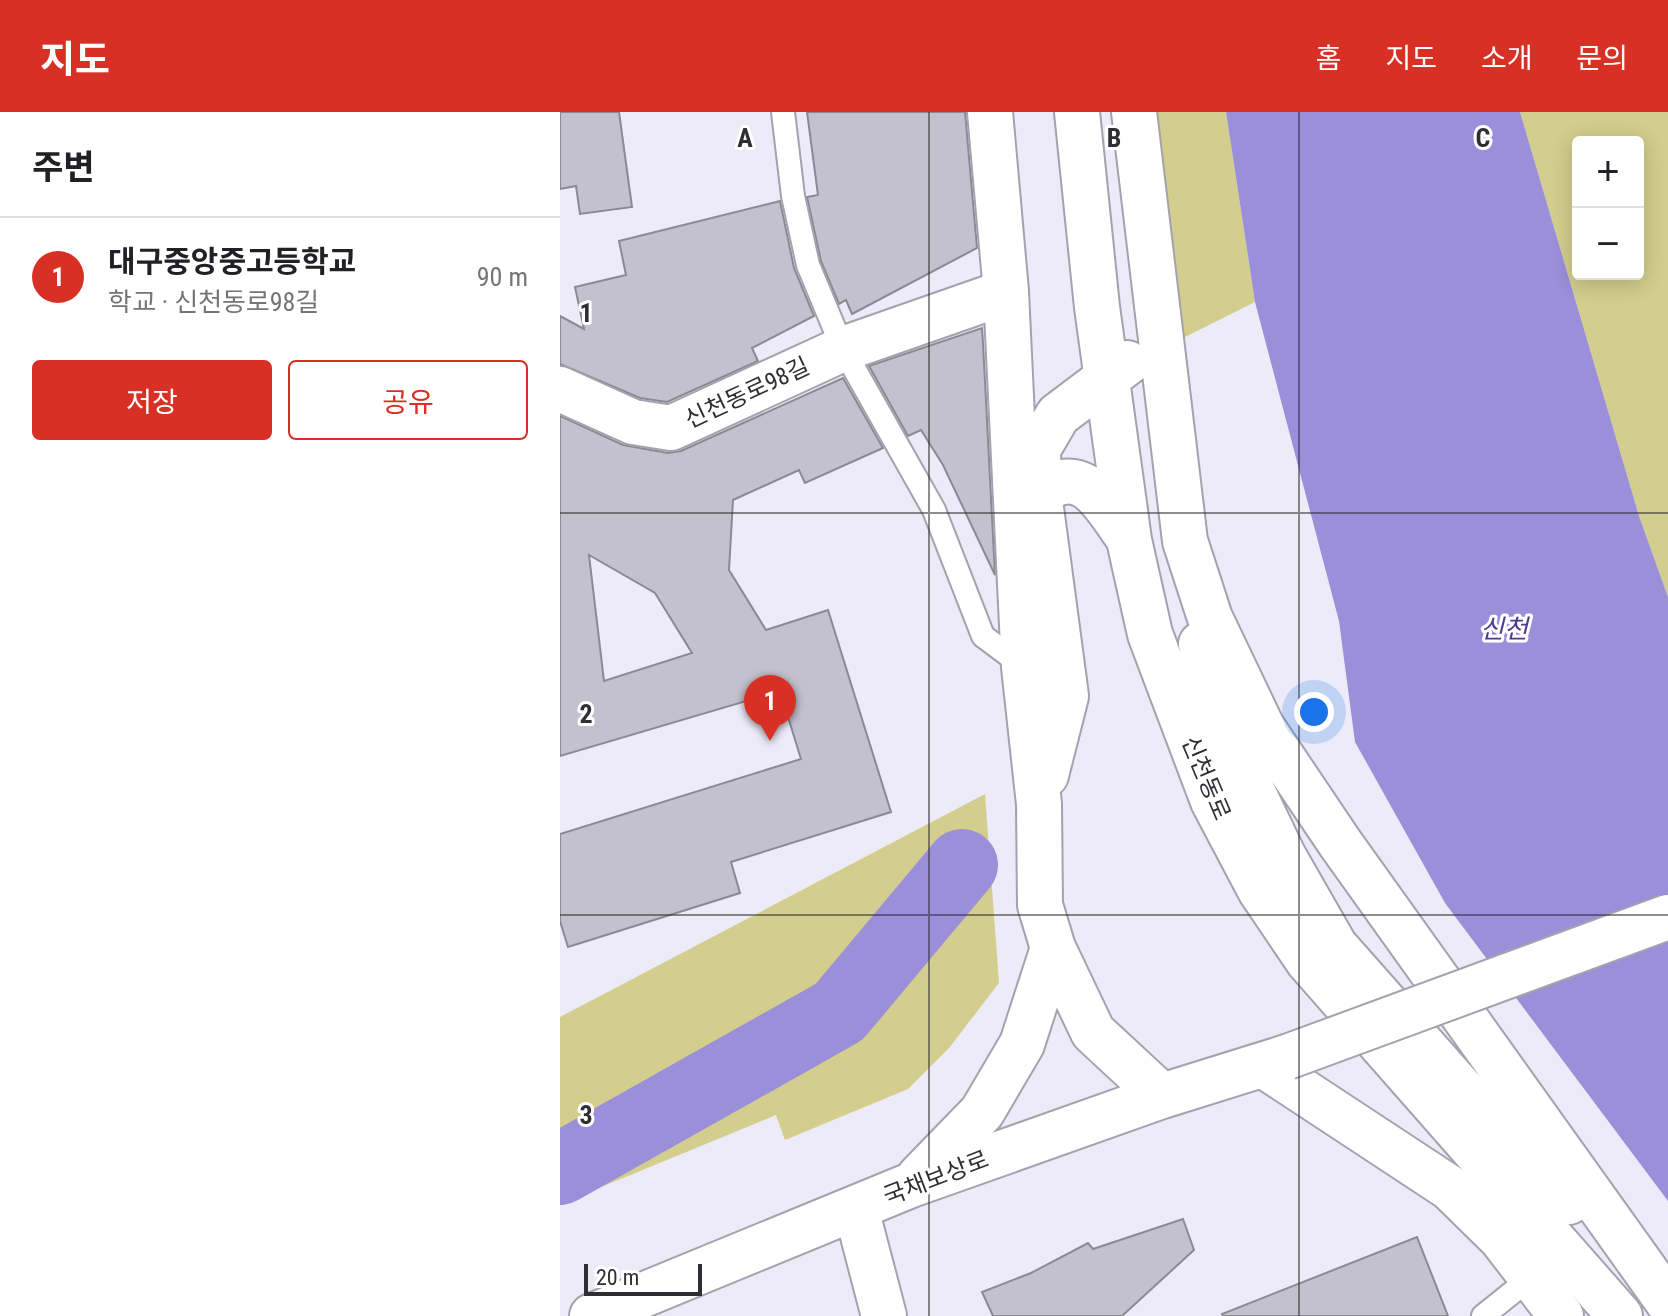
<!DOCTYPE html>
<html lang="ko">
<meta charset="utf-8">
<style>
:root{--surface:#fff;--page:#f2f2f2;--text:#202124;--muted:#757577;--line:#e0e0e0;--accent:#d93025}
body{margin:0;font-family:"Roboto Condensed","Noto Sans KR",sans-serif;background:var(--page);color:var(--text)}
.controls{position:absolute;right:24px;top:24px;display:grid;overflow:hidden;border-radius:8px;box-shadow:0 4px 20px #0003}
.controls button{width:72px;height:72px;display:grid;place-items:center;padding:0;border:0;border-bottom:2px solid var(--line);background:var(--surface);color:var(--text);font:40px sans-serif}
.scale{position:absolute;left:24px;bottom:20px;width:118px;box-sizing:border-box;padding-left:8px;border:4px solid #2f2e33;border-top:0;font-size:22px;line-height:28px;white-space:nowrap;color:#2f2e33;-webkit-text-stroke:6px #fff;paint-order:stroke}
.you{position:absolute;left:754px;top:600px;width:28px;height:28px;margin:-20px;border:6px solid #fff;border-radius:50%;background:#1a73e8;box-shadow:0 0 0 12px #1a73e833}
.badge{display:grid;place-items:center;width:52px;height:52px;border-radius:50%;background:var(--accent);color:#fff;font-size:26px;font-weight:700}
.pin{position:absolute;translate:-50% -66px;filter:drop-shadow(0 2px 4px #0008)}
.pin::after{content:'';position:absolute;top:42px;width:28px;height:24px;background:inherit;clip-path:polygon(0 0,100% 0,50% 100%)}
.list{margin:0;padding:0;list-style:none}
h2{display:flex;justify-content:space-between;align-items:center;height:104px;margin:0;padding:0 32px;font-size:34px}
h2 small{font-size:26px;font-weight:400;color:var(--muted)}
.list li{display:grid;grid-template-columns:52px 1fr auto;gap:24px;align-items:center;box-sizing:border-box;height:120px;padding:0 32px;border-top:2px solid var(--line)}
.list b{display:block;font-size:30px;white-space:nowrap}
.list p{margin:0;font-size:26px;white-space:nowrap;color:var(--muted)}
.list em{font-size:26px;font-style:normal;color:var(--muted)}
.actions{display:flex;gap:16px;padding:24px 32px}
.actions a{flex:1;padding:18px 0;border:2px solid var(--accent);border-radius:8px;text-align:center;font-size:28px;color:var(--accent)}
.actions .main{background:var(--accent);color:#fff}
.map{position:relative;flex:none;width:1108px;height:1204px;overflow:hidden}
header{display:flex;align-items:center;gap:48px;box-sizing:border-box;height:112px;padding:0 40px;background:var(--accent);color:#fff}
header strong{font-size:38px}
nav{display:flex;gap:44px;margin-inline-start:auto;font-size:28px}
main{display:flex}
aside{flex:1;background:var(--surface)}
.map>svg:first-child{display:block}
</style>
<header>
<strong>지도</strong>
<nav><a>홈</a><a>지도</a><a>소개</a><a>문의</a></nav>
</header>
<main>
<aside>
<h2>주변<small></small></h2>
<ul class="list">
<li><span class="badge">1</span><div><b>대구중앙중고등학교</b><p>학교 · 신천동로98길</p></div><em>90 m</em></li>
</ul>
<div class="actions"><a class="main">저장</a><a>공유</a></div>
</aside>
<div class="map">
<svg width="1108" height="1204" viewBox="0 0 1108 1204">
<rect width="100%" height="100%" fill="#ecebf7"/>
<path fill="#d3ce8d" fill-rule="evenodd" d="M592,0H666L695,190L623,226Z
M960,0H1108V485L1079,404ZM1018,30H1078V162H1018Z
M425,682L439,871L389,936L348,977L225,1028L216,1003L0,1092V905Z"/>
<path fill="#9b8fda" d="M666,0H960L1079,404L1108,485V1089L885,791L795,630L779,509L695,190Z"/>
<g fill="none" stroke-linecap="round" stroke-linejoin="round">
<path stroke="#9b8fda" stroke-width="72" d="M0,1057L279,900L402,753"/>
</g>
<path fill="#c2c1cd" stroke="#8a8994" stroke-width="2" fill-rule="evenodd" d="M0,0H59L72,95L20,102L16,74L0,77Z
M247,0H405L417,136L292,202L286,188L279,192L261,149L247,85L258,83Z
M220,89L234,156L254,204L192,236L198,249L107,290L80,286L0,252V204L24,217L15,175L66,163L59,129Z
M422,216L423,231L435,463L383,353L361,318L348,324L309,254Z
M283,266L323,336L245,371L239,358L173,388L169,458L206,518L268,498L331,700L171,750L180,781L8,835L0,809V722L241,647L220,579L0,644V304L63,333L108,341L121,339ZM29,443L95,481L132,541L44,569Z
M623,1107L634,1138L562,1204H433L422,1180L471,1161L528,1131L533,1137Z
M857,1125L888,1204H663L662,1202Z"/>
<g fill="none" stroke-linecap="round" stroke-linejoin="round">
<g stroke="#a3a2ae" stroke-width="26">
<path id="service" d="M223,0L233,84L248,153L283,237L374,398L423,524L463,554
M923,1204L969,1167"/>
</g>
<g stroke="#a3a2ae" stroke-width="48">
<path id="minor" d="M0,277L73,310L111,316L283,237L446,180
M296,1097L324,1204"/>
</g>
<g stroke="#a3a2ae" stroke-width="48">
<path id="tertiary" d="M703,953L890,1076L941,1126L1001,1204"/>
</g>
<g stroke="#a3a2ae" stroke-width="48">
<path id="secondary" d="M430,0L446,180L464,555L479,692L480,793L493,836L533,920L602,984
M517,0L537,195L569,428L590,522L653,689L700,778L748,849L1060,1204
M574,0L625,429L650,506L702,615L780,731L1108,1190
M479,381L478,337L498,303L567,251
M641,532L667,626L724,745L775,834L913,990L1009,1090
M486,663L506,584L479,381C524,349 543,391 567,424
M359,1065L422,1000L462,932L493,836
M32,1204L351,1073L602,984L727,945"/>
</g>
<use href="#service" stroke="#fff" stroke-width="22"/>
<use href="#minor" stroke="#fff" stroke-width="44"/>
<use href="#tertiary" stroke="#fff" stroke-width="44"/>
<use href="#secondary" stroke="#fff" stroke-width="44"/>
<g stroke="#a3a2ae" stroke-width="48" stroke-linecap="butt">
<path id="secondary-bridge" d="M727,945L1108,805"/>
</g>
<use href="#secondary-bridge" stroke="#fff" stroke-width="44"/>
</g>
<path fill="none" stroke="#2f2e33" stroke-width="2" stroke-opacity="0.55" d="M369,0V1204M739,0V1204M0,401H1108M0,803H1108"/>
<g text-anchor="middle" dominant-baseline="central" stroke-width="6" stroke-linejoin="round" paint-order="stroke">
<g font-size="24" fill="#2f2e33" stroke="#fff">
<text transform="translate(187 281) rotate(-25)">신천동로98길</text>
<text transform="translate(646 666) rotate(67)">신천동로</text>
<text transform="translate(376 1066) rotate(-21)">국채보상로</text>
</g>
<g font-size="26" font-style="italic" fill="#4f3992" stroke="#fff">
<text x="944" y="517">신천</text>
</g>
</g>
<g font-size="26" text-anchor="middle" font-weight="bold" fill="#2f2e33" stroke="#fff" stroke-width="6" stroke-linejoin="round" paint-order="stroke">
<text x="185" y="35">A</text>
<text x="554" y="35">B</text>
<text x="923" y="35">C</text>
<text x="26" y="210">1</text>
<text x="26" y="611">2</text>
<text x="26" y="1012">3</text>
</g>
</svg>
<div class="controls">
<button>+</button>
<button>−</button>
</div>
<div class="scale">20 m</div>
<div class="you"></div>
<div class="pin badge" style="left:210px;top:629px">1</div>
</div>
</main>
